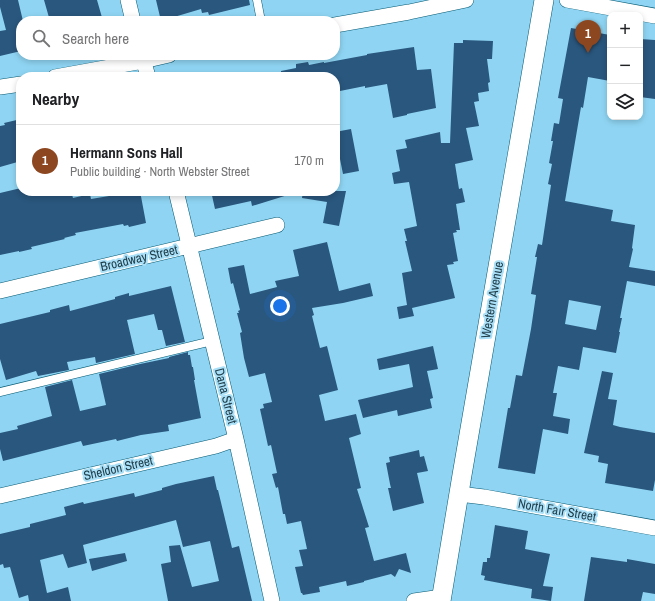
<!DOCTYPE html>
<meta charset="utf-8">
<style>
:root{--surface:#fff;--page:#f2f2f2;--text:#202124;--muted:#757577;--line:#e0e0e0;--accent:#8d4720}
body{margin:0;font-family:"Archivo Narrow",sans-serif;background:var(--page);color:var(--text)}
.controls{position:absolute;right:12px;top:12px;display:grid;overflow:hidden;border-radius:8px;box-shadow:0 2px 6px #0003}
.controls button{width:36px;height:36px;display:grid;place-items:center;padding:0;border:0;border-bottom:1px solid var(--line);background:var(--surface);color:var(--text);font:20px sans-serif}
.you{position:absolute;left:280px;top:306px;width:14px;height:14px;margin:-10px;border:3px solid #fff;border-radius:50%;background:#1a73e8;box-shadow:0 0 0 6px #1a73e833}
.badge{display:grid;place-items:center;width:26px;height:26px;border-radius:50%;background:var(--accent);color:#fff;font-size:13px;font-weight:700}
.pin{position:absolute;translate:-50% -33px;filter:drop-shadow(0 1px 2px #0008)}
.pin::after{content:'';position:absolute;top:21px;width:14px;height:12px;background:inherit;clip-path:polygon(0 0,100% 0,50% 100%)}
.list{margin:0;padding:0;list-style:none}
h2{display:flex;justify-content:space-between;align-items:center;height:52px;margin:0;padding:0 16px;font-size:17px}
h2 small{font-size:13px;font-weight:400;color:var(--muted)}
.list li{display:grid;grid-template-columns:26px 1fr auto;gap:12px;align-items:center;box-sizing:border-box;height:72px;padding:0 16px;border-top:1px solid var(--line)}
.list b{display:block;font-size:15px;white-space:nowrap}
.list p{margin:0;font-size:13px;white-space:nowrap;color:var(--muted)}
.list em{font-size:13px;font-style:normal;color:var(--muted)}
.icon{flex:none;width:22px;height:22px;fill:none;stroke:currentColor;stroke-width:2;stroke-linecap:round;stroke-linejoin:round}
.map{position:relative;flex:none;width:655px;height:601px;overflow:hidden}
.search{position:absolute;background:var(--surface);box-shadow:0 2px 6px #0003;left:16px;top:16px;width:324px;height:44px;display:flex;align-items:center;gap:10px;box-sizing:border-box;padding:0 14px;border-radius:16px;color:var(--muted);font-size:15px}
.panel{position:absolute;background:var(--surface);box-shadow:0 2px 6px #0003;left:16px;top:72px;width:324px;height:124px;border-radius:16px}
.map>svg:first-child{display:block}
</style>
<div class="map">
<svg width="655" height="601" viewBox="0 0 655 601">
<rect width="100%" height="100%" fill="#8fd5f3"/>
<path fill="#2a577e" fill-rule="evenodd" d="M0,0H18L23,21H21V51L0,56V31L6,30L0,7Z
M44,0H97L103,21H50Z
M156,0H249L250,5L209,15L208,12L202,13L201,9L174,17L175,21H161Z
M571,28L610,35V81L588,77L583,108L581,107L565,201L613,210L611,221L635,225L632,248L633,249L629,267L655,271V286L627,281L620,318H622L619,332H620L616,353L583,347L579,370L558,366L553,393H557L553,416L570,419L568,434L543,429L535,474L498,468L508,408H510L516,375L522,376L531,329L536,295L531,294L537,257H535L538,244L542,245L551,185L548,184L552,164L549,163L553,141H551L554,123L559,124L563,99L558,98ZM569,300L601,306L596,330L565,324Z
M640,39L655,40V99L640,97Z
M463,40L493,41L492,59H487L490,82L488,83L489,91L478,93L479,101L474,102L479,126L466,128L473,160L455,164L459,189L462,188L465,202L456,204L460,230H456L457,232L453,233L458,261L453,262L454,264L447,265L455,298L412,308L414,316L399,319L397,307L407,305L402,273L412,271L405,241H407L404,229L417,226L409,182L394,184L392,173L400,171L396,150L407,148L405,140L440,132L441,143H450L454,43H463Z
M414,47L417,70L431,69L436,108L407,114V115L393,118L387,84L365,88V86L335,92V77H281V71L296,68V64L308,62L309,65L324,62V63L367,55V54Z
M21,119V161L0,167V126L5,125L4,123Z
M351,129L359,171L343,174L339,154L335,155V132Z
M21,188V191H71L73,198L90,194L91,199L115,195L114,191H140L146,223L129,227L128,225L124,226L123,224L75,233L76,235L64,238L65,239L31,247L32,249L19,252V251L0,255V193Z
M211,191H290L291,194L252,206L251,201L215,209Z
M303,191H346L339,226L323,223L327,202L302,198Z
M327,242L339,291L370,283L373,296L343,303L312,308L314,315L312,316L320,348L327,346L338,390L319,395L325,421L356,414L361,434L349,438L361,488L357,489L369,527L365,528L374,561L406,553L411,573L399,569L395,577L391,574L364,581V582L347,586L346,581L319,587L320,592L303,595L302,593H301L295,567L303,566L299,550L307,549L301,521L287,524L285,514H283L278,487L276,488L272,474L277,473L271,445L268,446L260,409L264,408L263,404L272,402L265,373L249,377L244,358L240,333L242,332L237,313H239L238,311L240,310L233,283L231,284L228,268L244,265L250,294L277,287L275,281L299,276L293,250Z
M171,286L185,342L166,346L162,330H158L154,314L127,320L135,354L96,363L95,357L67,362L69,370L38,376L36,371L6,380L0,359V324L50,312V310L69,305L70,311L115,299V297L129,293V296Z
M433,346L438,369L427,371L433,398L430,399L432,408L398,416L397,410L363,418L358,400L413,387L409,364L379,370L377,359Z
M188,352V355H190L192,367H193L195,380H194L201,418L168,425L169,431L141,435L117,441L116,439L83,446L81,441L3,461L0,449V433L18,429L17,426L52,416L45,387L72,380L80,411L106,405L99,374L140,364L169,358V357Z
M602,371L613,373L608,399L617,400L613,425L620,427L655,433V480L653,491L605,483L608,464L598,462L599,456L584,453Z
M419,450L420,457L424,456L428,471L417,473L424,503L393,511L388,488H391L390,484L386,463L390,462L389,457Z
M214,476L217,490H218L232,548L239,546L252,601H168L161,564L171,562L169,546L180,545L192,587L219,581L210,541L183,547L176,520L83,545L87,563L68,568L63,554L40,560L47,593L68,587L71,601H29L28,595L19,598L10,567L4,568L3,564L0,565V534L30,527V524L66,515L64,507L83,502L84,504L134,493L135,497L162,490V488L176,484Z
M495,525L528,531L525,549L550,554L543,586L553,587L551,601L531,598L532,589L484,580L485,576L481,575L483,562H487V558H490Z
M125,553L127,561L92,571L89,559Z
M591,557L627,562V559L655,564V594L643,592L641,601H584Z"/>
<g fill="none" stroke-linecap="round" stroke-linejoin="round">
<g stroke="#055973" stroke-width="9">
<path id="service" d="M257,0L261,21
M0,392L212,341"/>
</g>
<g stroke="#055973" stroke-width="16">
<path id="minor" d="M128,0L133,21
M567,0L655,16
M335,25L409,12L466,0
M142,55L148,77
M55,77L143,61L169,55
M0,87L21,84
M176,191L236,439L272,601
M0,291L277,225
M459,494L484,497L655,528
M0,496L216,446L236,439
M414,601L442,597"/>
</g>
<g stroke="#055973" stroke-width="20">
<path id="tertiary" d="M441,601L462,475L544,0"/>
</g>
<use href="#service" stroke="#fff" stroke-width="8"/>
<use href="#minor" stroke="#fff" stroke-width="15"/>
<use href="#tertiary" stroke="#fff" stroke-width="19"/>
</g>
<g text-anchor="middle" dominant-baseline="central" stroke-width="4" stroke-linejoin="round" paint-order="stroke">
<g font-size="13" fill="#213e4a" stroke="#a9e0f8">
<text transform="translate(139 258) rotate(-13)">Broadway Street</text>
<text transform="translate(492 300) rotate(-80)">Western Avenue</text>
<text transform="translate(226 396) rotate(76)">Dana Street</text>
<text transform="translate(118 468) rotate(-13)">Sheldon Street</text>
<text transform="translate(557 510) rotate(10)">North Fair Street</text>
</g>
</g>
</svg>
<div class="controls">
<button>+</button>
<button>−</button>
<button><svg class="icon" aria-label="layers" viewBox="0 0 24 24"><path d="M12 4l9 5-9 5-9-5zM3 14l9 5 9-5"/></svg></button>
</div>
<div class="you"></div>
<div class="pin badge" style="left:588px;top:53px">1</div>
<div class="search"><svg class="icon" aria-label="search" viewBox="0 0 24 24"><circle cx="10" cy="10" r="6"/><path d="M15 15l6 6"/></svg>Search here</div>
<section class="panel">
<h2>Nearby<small></small></h2>
<ul class="list">
<li><span class="badge">1</span><div><b>Hermann Sons Hall</b><p>Public building · North Webster Street</p></div><em>170 m</em></li>
</ul>
</section>
</div>
